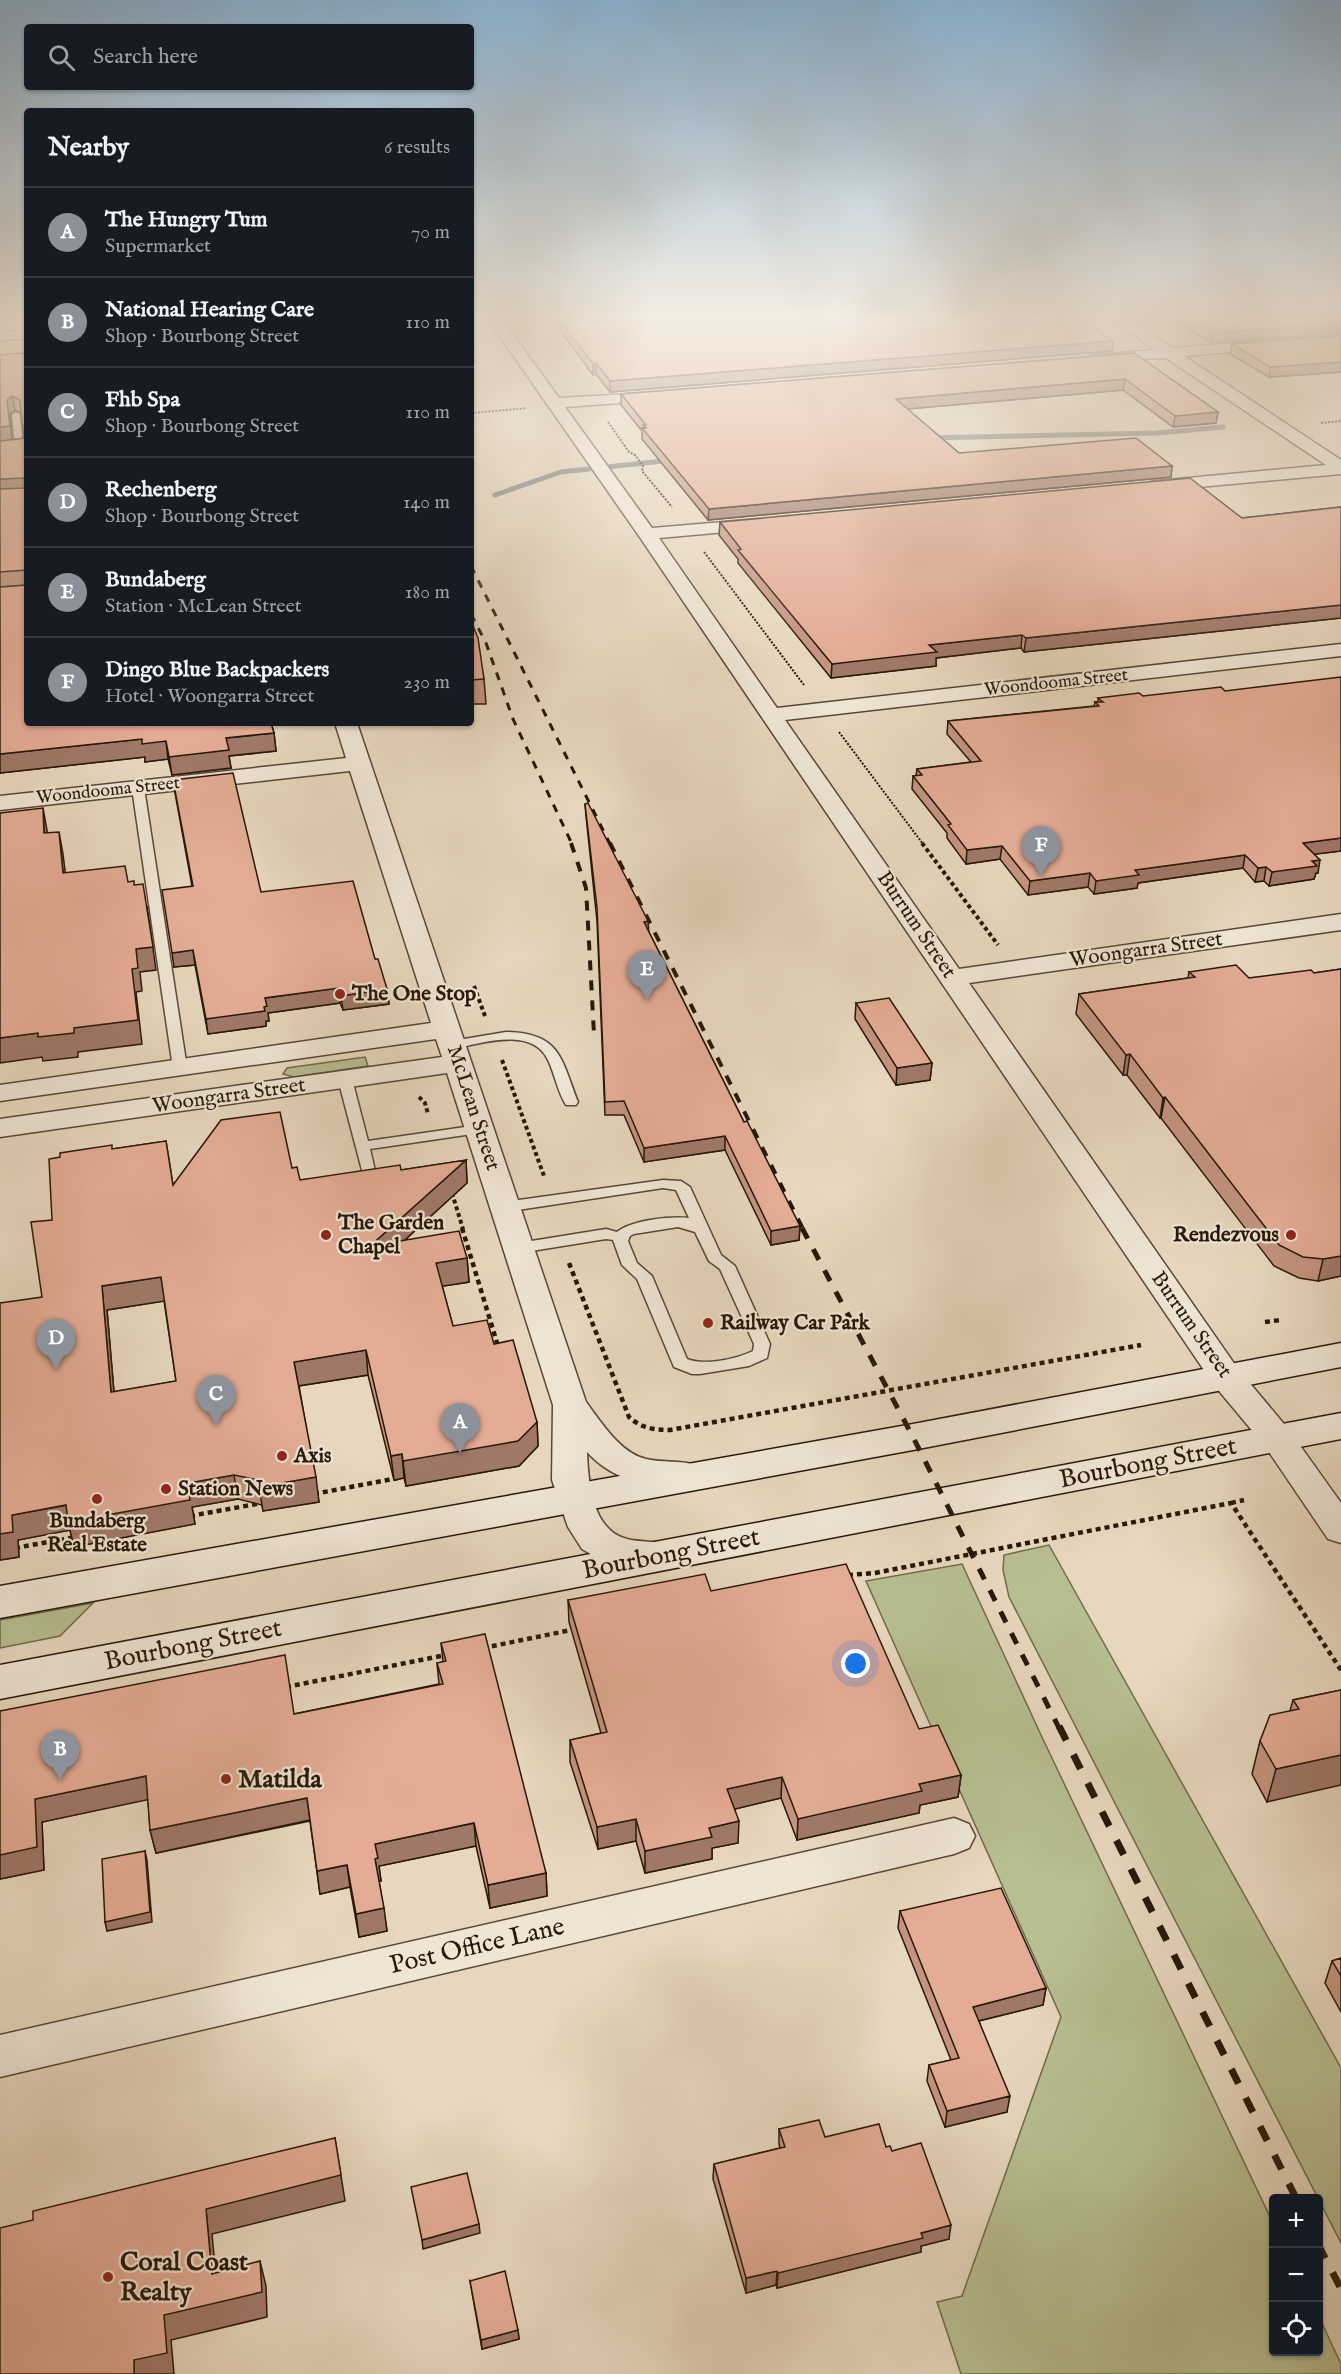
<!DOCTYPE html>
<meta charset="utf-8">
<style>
:root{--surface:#171b24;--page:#20242c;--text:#f1f3f6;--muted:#9ea1a6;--line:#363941;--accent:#8c9099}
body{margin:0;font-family:"IM FELL English",serif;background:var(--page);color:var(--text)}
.controls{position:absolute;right:18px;bottom:18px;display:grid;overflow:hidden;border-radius:6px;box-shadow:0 2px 4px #0004}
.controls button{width:54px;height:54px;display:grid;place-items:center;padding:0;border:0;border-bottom:2px solid var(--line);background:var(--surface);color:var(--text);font:30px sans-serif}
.you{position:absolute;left:856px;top:1664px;width:21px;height:21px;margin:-15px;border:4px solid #fff;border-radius:50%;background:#1a73e8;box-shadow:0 0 0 9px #1a73e833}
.badge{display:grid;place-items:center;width:39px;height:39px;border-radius:50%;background:var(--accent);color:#fff;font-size:20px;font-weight:700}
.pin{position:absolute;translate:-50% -50px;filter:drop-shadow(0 2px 3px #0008)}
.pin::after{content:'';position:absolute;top:32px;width:21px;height:18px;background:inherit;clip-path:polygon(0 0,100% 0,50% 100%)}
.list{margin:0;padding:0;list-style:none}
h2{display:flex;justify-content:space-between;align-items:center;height:78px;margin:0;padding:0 24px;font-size:26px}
h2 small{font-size:20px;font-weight:400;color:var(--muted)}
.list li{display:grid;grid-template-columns:39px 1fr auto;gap:18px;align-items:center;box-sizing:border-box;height:90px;padding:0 24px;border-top:2px solid var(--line)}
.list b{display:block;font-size:22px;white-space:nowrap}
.list p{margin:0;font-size:20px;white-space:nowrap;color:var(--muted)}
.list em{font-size:20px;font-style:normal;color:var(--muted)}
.icon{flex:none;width:33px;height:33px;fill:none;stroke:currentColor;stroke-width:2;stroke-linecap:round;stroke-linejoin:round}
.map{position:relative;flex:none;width:1341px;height:2374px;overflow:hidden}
.search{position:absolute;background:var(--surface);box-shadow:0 2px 4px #0004;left:24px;top:24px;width:450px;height:66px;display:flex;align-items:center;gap:15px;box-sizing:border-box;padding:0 21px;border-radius:6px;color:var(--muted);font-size:22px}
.panel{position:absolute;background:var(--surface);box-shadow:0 2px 4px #0004;left:24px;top:108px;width:450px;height:618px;border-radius:6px}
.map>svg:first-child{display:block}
</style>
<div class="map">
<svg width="1341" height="2374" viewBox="0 0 1341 2374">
<rect width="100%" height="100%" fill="#e7d7be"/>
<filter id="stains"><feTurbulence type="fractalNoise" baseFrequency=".00333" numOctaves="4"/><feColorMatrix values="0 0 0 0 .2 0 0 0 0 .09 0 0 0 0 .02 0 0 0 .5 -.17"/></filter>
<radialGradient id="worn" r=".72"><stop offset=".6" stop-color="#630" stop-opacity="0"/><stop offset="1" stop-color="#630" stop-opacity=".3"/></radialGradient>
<path fill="#b7be90" stroke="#706b4c" stroke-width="1.5" d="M365,1057L368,1066L294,1077L283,1074L287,1068Z
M1049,1545L1341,2068V2243L1009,1597L1003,1570L1004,1555Z
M962,1564L1041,1735L1273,2223L1274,2352H1318L1319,2317L1341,2364V2374H961L937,2302L962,2296L1061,2017L866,1581Z
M93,1603L60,1636L0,1648V1620Z"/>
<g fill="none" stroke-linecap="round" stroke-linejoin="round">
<path stroke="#6f7775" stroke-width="5" d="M927,438L1157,433L1223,427
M495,495L561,472L672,460"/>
<g stroke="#584836" stroke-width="3">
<path id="service" d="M16,412L20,414L23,447L19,449L15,447L12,414Z
M138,785L144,788L187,1068L180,1072L173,1068L132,788Z
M506,1032C561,1033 561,1059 578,1102L576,1105H566C557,1091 555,1073 547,1058C530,1026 479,1044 452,1049L445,1045L452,1041Z
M345,1075L352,1079L368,1141L479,1125L486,1129L479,1133L370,1149L376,1175L374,1178H364L338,1079Z
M663,1180L681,1181L690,1187L721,1255L735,1266L770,1344L767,1358L749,1366L700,1374H692L674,1367L637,1279L622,1265L613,1240L606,1239L519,1253L511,1248L519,1243L606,1229L617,1232C632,1220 670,1216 689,1218L676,1190L663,1188L505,1212L497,1207L505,1202ZM678,1227L695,1232L709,1261L720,1269L754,1344L753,1351C737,1359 704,1366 687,1359L652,1276L637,1263L628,1241L630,1236L634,1234Z"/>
</g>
<g stroke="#584836" stroke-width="3">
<path id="minor" d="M487,318H501L559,398L667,392L670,395L662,400L565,407L652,528L759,519L765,520L768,524L765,528L759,529L659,538L777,708L1341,644V656L785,720L959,969L1341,914V930L969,983L1238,1369L1289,1430L1341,1503V1543L1328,1539L1265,1446L1214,1385L639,536Z
M1110,318H1127L1172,348L1341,335V343L1184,356L1341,460V474L1156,491L1150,490L1147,486L1150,482L1156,481L1326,465L1166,358L1091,362L1089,359L1091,356L1096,355L1155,350Z
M27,331V339L0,340V332Z
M335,723H357L586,1402C601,1422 620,1453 646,1459C663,1463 680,1460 696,1465L702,1474L696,1483C659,1494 613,1481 587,1452C588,1481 592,1528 624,1538C637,1543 652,1540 666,1544L671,1554L666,1564L653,1568H632L599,1559L582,1549L568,1527L552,1480L553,1405L447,1073L0,1137V1119L442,1057L436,1039L0,1101V1085L431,1023L350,771L0,810V796L346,758Z
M954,1818L969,1824L975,1836L969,1848L954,1854L0,2077V2035Z"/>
</g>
<g stroke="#281808" stroke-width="3">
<path id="secondary" d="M1341,1343V1367L913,1450L0,1618V1586L913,1424Z
M1341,1413V1439L0,1699V1665Z"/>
</g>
<path stroke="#281808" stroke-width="2" stroke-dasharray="2 1.5" stroke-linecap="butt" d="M471,413L527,408
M608,422L629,452L635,455L643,466L642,471L672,507
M1321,423L1341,421
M704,552L804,685
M839,732L923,844"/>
<path stroke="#281808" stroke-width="4" stroke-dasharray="4 3" stroke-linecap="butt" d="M922,843L998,945
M474,986L485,1016
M502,1060L544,1176
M419,1097L425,1103L428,1114
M452,1193L463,1229"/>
<path stroke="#281808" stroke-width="4.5" stroke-dasharray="5 4" stroke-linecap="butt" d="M462,1228L498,1346
M569,1263L629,1417C641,1428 654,1430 670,1430L1141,1345
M1265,1322L1281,1320
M314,1494L398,1478
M1231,1503L1244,1500
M190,1516L262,1503
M15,1548L76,1537
M848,1575L875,1573L1231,1503L1341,1670
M483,1648L576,1629
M286,1687L446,1655"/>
<use href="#service" fill="#efe5d5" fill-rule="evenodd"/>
<use href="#minor" fill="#efe5d5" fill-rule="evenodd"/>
<use href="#secondary" fill="#efe5d5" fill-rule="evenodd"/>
<path stroke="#281808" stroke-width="3" stroke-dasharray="8 8" stroke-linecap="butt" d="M471,566L610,844
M471,614L486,643L513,719L572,844"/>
<path stroke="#281808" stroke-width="4" stroke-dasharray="10 10" stroke-linecap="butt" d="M571,843L586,888L594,1034
M610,843L803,1229"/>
<path stroke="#281808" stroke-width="5" stroke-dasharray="12 12" stroke-linecap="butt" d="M802,1228L913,1437L1059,1728"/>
<path stroke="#281808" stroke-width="7" stroke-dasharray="16 16" stroke-linecap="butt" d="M1059,1726L1296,2198
M1318,2244L1341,2289"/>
</g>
<path fill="#c49480" stroke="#281808" stroke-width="1.5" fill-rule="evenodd" d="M551,318H1072L1112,351L610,392L596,374L593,375Z
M1171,318H1341L1211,343Z
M1341,336V372L1269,377L1230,354L1232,344Z
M27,353V723H271L274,733L276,751L229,756L231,768L172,775L168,759L145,762V757L0,773V355ZM15,410L21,413L24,438L12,440L10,414Z
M1134,353L1218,412L1216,423L1173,427L1123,390L907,409L959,453L1172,466L1171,477L708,520L642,439V431L621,405V394Z
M1341,507V618L1024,652L1021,648L936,658V666L831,678L738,563V559L719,535L720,522L1242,518Z
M471,621L484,679L486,704H471Z
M1143,696L1341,851L1315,854L1318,873H1316L1314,879L1269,886L1264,881L1255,882L1243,868L1138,883L1137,888L1094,894L1088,887L1028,895L1000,859L966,864L947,838V833L912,789L913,776H916L917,769L971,762L947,734L948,721L1094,706L1095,702H1098V698Z
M175,793L261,892L375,959L387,989L389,1004L343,1010L340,1003L268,1013L269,1021H266V1026L208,1034L195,965L174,967L192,886Z
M585,804L744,1122L800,1226L799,1240L771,1245L725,1150L644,1162L624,1115H605L597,921L586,816Z
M1341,969V1276L1318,1281L1299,1278L1274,1266L1161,1118H1160L1127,1075H1123L1076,1014L1079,994L1188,978L1189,972L1249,978L1314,973Z
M856,1003L932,1063L930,1080L896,1085L855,1019Z
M166,1141L173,1185L292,1168L300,1180L401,1170L466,1160L467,1183L405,1240L467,1258L469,1282L442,1286L453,1326L494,1344L537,1422L538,1446L519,1466L406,1486L404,1478L394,1480L368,1375L299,1386L319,1502L263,1511L262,1505L238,1499L192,1507L195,1524L74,1547L70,1530L18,1540L19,1557L0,1560L42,1297L52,1220L113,1149ZM164,1301L176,1381L114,1392L107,1310Z
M711,1591L919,1729L961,1775L958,1797L920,1805L919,1813L797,1840L781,1798L734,1809L738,1843L712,1848V1859L645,1873L636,1841L598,1849L570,1762V1740L601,1733L569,1622L568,1600Z
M441,1643L546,1873L547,1896L490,1908L476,1846L379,1866L381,1881H379L387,1931L359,1937L350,1887L320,1894L310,1821L156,1853L150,1830L148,1799L42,1822L44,1870L0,1879V1711L294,1714L439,1684L437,1663L443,1662Z
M1341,1690L1267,1802L1252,1774L1260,1741L1290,1711L1293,1700Z
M900,1911L1046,1988L1043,2005L979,2021L1007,2112L945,2127L927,2081L929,2065L951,2060L898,1928Z
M1341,1958V2012L1325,1983L1332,1961Z
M779,2129L886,2147L892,2151L949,2239L921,2246V2252L777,2288L776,2285L746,2293L713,2179L714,2164L780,2148L779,2144Z
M470,2281L518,2330L519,2339L482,2349Z"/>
<path fill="#a07868" stroke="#281808" stroke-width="1.5" d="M1341,324V333L1211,343L1213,333Z
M471,339H473L474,352H471Z
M1113,341L1112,351L610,392V381Z
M1341,362V372L1269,377L1270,367Z
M596,363V374L593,375V364Z
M1125,379L1123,390L896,410V399Z
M12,396L15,410L10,414L12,440L0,442V427L7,400Z
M1218,412L1216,423L1173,427L1175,416Z
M1172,466L1171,477L708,520L709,509Z
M24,478L27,493L0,495V479Z
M1341,605V618L1024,652L1026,638Z
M1022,635L1021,648L936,658V666L831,678L832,664L929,645Z
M274,733L276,751L229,756L231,768L172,775L169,757L226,738Z
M142,739L166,741L168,759L145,762V757L0,773V754Z
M43,808L47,830L49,855L44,833Z
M59,832L63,854L68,895L63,873Z
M1341,838V851L1300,856L1303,843Z
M1002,846L1000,859L966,864L967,850Z
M1245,855L1243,868L1138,883L1137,888L1094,894L1096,881L1135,870Z
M1320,860L1318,873H1316L1314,879L1269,886L1272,872L1312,861Z
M1266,867L1264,881L1255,882L1258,868Z
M1090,873L1088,887L1028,895L1030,881Z
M147,906L156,970L140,972L142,991L136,992L142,1044L78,1052V1057L43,1061L42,1057L0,1063V1038L74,1028L132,969L136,949Z
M648,921L649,934L644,922Z
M193,950L195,965L174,967L172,953Z
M339,988L340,1003L268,1013L269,1021H266V1026L208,1034L206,1019L264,1007L265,998Z
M387,989L389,1004L343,1010L341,996Z
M1130,1054L1127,1075H1123L1126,1055Z
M932,1063L930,1080L896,1085L897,1068Z
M1165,1097L1161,1118H1160L1163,1098Z
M725,1136V1150L644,1162V1148Z
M466,1160L467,1183L373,1269L370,1246Z
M800,1226L799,1240L771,1245V1231Z
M1341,1256V1276L1318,1281L1323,1259Z
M467,1258L469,1282L438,1287L436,1263Z
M161,1277L165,1301L107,1310L116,1416L111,1392L102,1286Z
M366,1350L368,1375L298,1386L294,1362Z
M537,1422L538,1446L519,1466L406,1486L403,1461Z
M402,1454L404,1478L394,1480L391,1456Z
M234,1475L238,1499L192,1507L195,1524L74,1547L70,1530L18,1540L19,1557L0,1560V1534L12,1515Z
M316,1477L319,1502L263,1511L259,1487Z
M1341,1755V1785L1267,1802L1276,1769Z
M961,1775L958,1797L920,1805L919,1813L797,1840L798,1819L919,1784Z
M146,1776L151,1799L42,1822L44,1870L0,1879V1855L35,1799Z
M782,1777L781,1798L727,1811V1789Z
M307,1798L310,1820L156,1853L150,1830Z
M636,1819V1841L598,1849L597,1827Z
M739,1821L738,1843L712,1848V1859L645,1873V1851L709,1828Z
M474,1823L476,1846L379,1866L381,1881H378L375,1859V1844Z
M145,1851L147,1860L152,1922L107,1931L105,1922Z
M347,1865L350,1887L320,1894L317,1871Z
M546,1873L547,1896L490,1908L488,1885Z
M384,1908L387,1931L359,1937L356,1914Z
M1046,1988L1043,2005L970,2023L973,2007Z
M1010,2096L1007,2112L945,2127L947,2111Z
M335,2138L345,2201L212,2234L218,2299L212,2274L206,2209Z
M479,2224L480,2233L423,2249L422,2240Z
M951,2225L949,2239L921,2246V2252L777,2288L778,2273Z
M260,2261L266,2286L267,2317L171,2340L174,2374H134V2360L164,2315Z
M777,2271L776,2285L746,2293V2278Z
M518,2330L519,2339L482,2349L481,2340Z"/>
<path fill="#e4ac95" stroke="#281808" stroke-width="1.5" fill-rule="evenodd" d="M558,318H1072L1080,324L1087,323L1113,341L610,381L596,363L593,364Z
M1188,318H1341V324L1213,333Z
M1341,336V362L1270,367L1232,344Z
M27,353V723H271L274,733L226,738L229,750L169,757L166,741L142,744V739L0,754V587L26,585V570L0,572V489L24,488L27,480L24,478L0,479V441L26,438L27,426L22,425L20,400L12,396L7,400L10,426L0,427V355Z
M1134,353L1218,412L1175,416L1125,379L896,399L959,453L1136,438L1172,466L709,509L642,428H646L643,425H646L621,394Z
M1190,478L1242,518L1341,507V605L1026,638L1022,635L929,645L937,652L832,664L738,550L741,549L720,522Z
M471,621L478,638L484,679L471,680Z
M1341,677V838L1303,843L1320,860L1312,861L1317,866L1272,872L1266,867L1258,868L1245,855L1135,870L1139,875L1096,881L1090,873L1030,881L1002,846L967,850L948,825L951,824L913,776L922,775L917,769L981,761L948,721L1099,706L1095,702H1103L1098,698L1139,693L1143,696L1221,687L1225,691Z
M233,773L261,892L353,881L375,959H378L387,989L341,996L339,988L265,998L267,1006L264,1007L265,1011L206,1019L193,950L172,953L162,890L193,886L173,780Z
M588,803L648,921L644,922L744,1122L747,1121L800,1226L771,1231L725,1136L644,1148L624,1101L605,1102L597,908L585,804Z
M43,808L44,833L59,832L63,873L125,866L128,882L134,881V885L143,884L153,947L136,949L138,968L132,969L138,1020L74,1028V1033L38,1037V1033L0,1038V813Z
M1236,965L1249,978L1311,970L1314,973L1341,969V1256L1323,1259L1303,1257L1279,1245L1165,1097L1163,1098L1130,1054L1126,1055L1079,994L1195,977L1189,972Z
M889,998L932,1063L897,1068L856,1003Z
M280,1112L292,1168L297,1167L300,1180L400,1165L401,1170L466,1160L370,1246L459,1231L467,1258L436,1263L453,1326L487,1320L494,1344L513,1340L537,1422L518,1441L403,1461L402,1454L391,1456L366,1350L294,1362L316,1477L259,1487L258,1480L234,1475L188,1483L190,1500L68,1522L66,1505L12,1515L13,1532L0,1534V1303L42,1297L31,1222L52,1220L49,1159L60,1157V1153L112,1145V1149L166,1141L173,1185L221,1120ZM161,1277L176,1381L111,1392L102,1286Z
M846,1564L919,1729L938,1725L961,1775L919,1784L922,1791L798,1819L782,1777L727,1789L739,1821L709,1828L712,1837L645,1851L636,1819L597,1827L570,1740L607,1732L568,1600L705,1574L711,1591Z
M485,1634L546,1873L488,1885L474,1823L375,1844L378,1858L375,1859L384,1908L356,1914L347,1865L317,1871L307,1798L150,1830L146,1776L35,1799L37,1847L0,1855V1711L285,1655L294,1714L443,1684L437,1663L446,1661L441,1643Z
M1341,1690V1755L1276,1769L1260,1741L1270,1715L1299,1709L1293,1700Z
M145,1851L150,1912L105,1922L102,1859Z
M1001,1888L1046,1988L973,2007L1010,2096L947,2111L929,2065L959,2058L900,1911Z
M1341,1958V1976L1332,1961Z
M819,2120L825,2137L879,2124L886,2147L890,2146L892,2151L921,2143L951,2225L921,2233L923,2238L778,2273L777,2271L746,2278L714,2164L785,2147L779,2129Z
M335,2138L341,2175L206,2209L212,2274L260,2261L262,2292L164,2315L167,2353L134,2360V2374H0V2228L33,2220V2211Z
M467,2173L479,2224L422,2240L411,2187Z
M505,2271L518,2330L481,2340L470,2281Z"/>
<linearGradient id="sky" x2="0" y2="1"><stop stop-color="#8ab5d7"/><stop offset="0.49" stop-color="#f4ede2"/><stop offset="1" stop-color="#f4ede2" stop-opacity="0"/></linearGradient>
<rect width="1341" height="650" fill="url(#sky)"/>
<g fill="#8f2418" stroke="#efe5d5" stroke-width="2">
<circle cx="340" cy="994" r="6"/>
<circle cx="326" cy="1235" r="6"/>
<circle cx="1291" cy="1235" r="6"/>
<circle cx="708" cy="1323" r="6"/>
<circle cx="282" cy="1456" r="6"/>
<circle cx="166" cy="1489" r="6"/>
<circle cx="97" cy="1499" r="6"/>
<circle cx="226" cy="1779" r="6"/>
<circle cx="108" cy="2277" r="6"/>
</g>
<g text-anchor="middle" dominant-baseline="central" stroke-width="4.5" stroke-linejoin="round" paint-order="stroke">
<g font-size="18" fill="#281808" stroke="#efe5d5">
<text transform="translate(1056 683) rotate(-6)">Woondooma Street</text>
<text transform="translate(108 791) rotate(-6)">Woondooma Street</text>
</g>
<g font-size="21" fill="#281808" stroke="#efe5d5">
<text transform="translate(916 925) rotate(56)">Burrum Street</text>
<text transform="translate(1146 950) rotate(-8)">Woongarra Street</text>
<text transform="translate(229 1096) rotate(-8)">Woongarra Street</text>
<text transform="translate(473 1108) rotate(72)">McLean Street</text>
<text transform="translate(1191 1325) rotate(55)">Burrum Street</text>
</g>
<g font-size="21" font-weight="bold" fill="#281808" stroke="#efe5d5" text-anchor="start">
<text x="352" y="994">The One Stop</text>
<text x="338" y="1223">The Garden<tspan x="338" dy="24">Chapel</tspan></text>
<text x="1279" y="1235" text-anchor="end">Rendezvous</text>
<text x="720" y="1323">Railway Car Park</text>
<text x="294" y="1456">Axis</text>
<text x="178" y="1489">Station News</text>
<text x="97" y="1521" text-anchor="middle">Bundaberg<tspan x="97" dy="24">Real Estate</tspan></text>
</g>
<g font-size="26" fill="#281808" stroke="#efe5d5">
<text transform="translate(1148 1463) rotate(-11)">Bourbong Street</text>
<text transform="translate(671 1554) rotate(-11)">Bourbong Street</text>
<text transform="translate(193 1645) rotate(-11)">Bourbong Street</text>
<text transform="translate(477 1946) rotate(-13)">Post Office Lane</text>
</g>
<g font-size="26" font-weight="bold" fill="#281808" stroke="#efe5d5" text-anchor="start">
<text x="238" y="1779">Matilda</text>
<text x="120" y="2262">Coral Coast<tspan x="120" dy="30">Realty</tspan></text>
</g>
</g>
<rect width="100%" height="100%" filter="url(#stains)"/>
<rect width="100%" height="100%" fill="url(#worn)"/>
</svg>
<div class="controls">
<button>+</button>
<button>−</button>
<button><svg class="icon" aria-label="locate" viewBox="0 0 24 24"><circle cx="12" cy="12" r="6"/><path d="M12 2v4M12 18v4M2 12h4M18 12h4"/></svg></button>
</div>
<div class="you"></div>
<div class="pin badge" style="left:460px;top:1453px">A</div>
<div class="pin badge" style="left:60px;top:1780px">B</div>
<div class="pin badge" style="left:216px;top:1425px">C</div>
<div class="pin badge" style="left:56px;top:1369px">D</div>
<div class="pin badge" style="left:647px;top:1000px">E</div>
<div class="pin badge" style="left:1041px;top:876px">F</div>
<div class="search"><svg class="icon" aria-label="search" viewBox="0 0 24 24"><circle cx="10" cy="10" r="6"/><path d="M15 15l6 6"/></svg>Search here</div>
<section class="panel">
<h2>Nearby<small>6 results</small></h2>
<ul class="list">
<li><span class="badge">A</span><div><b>The Hungry Tum</b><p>Supermarket</p></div><em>70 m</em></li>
<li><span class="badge">B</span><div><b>National Hearing Care</b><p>Shop · Bourbong Street</p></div><em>110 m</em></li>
<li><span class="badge">C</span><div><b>Fhb Spa</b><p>Shop · Bourbong Street</p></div><em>110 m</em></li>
<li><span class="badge">D</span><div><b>Rechenberg</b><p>Shop · Bourbong Street</p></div><em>140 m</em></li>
<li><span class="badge">E</span><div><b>Bundaberg</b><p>Station · McLean Street</p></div><em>180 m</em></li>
<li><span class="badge">F</span><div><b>Dingo Blue Backpackers</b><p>Hotel · Woongarra Street</p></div><em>230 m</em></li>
</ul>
</section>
</div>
